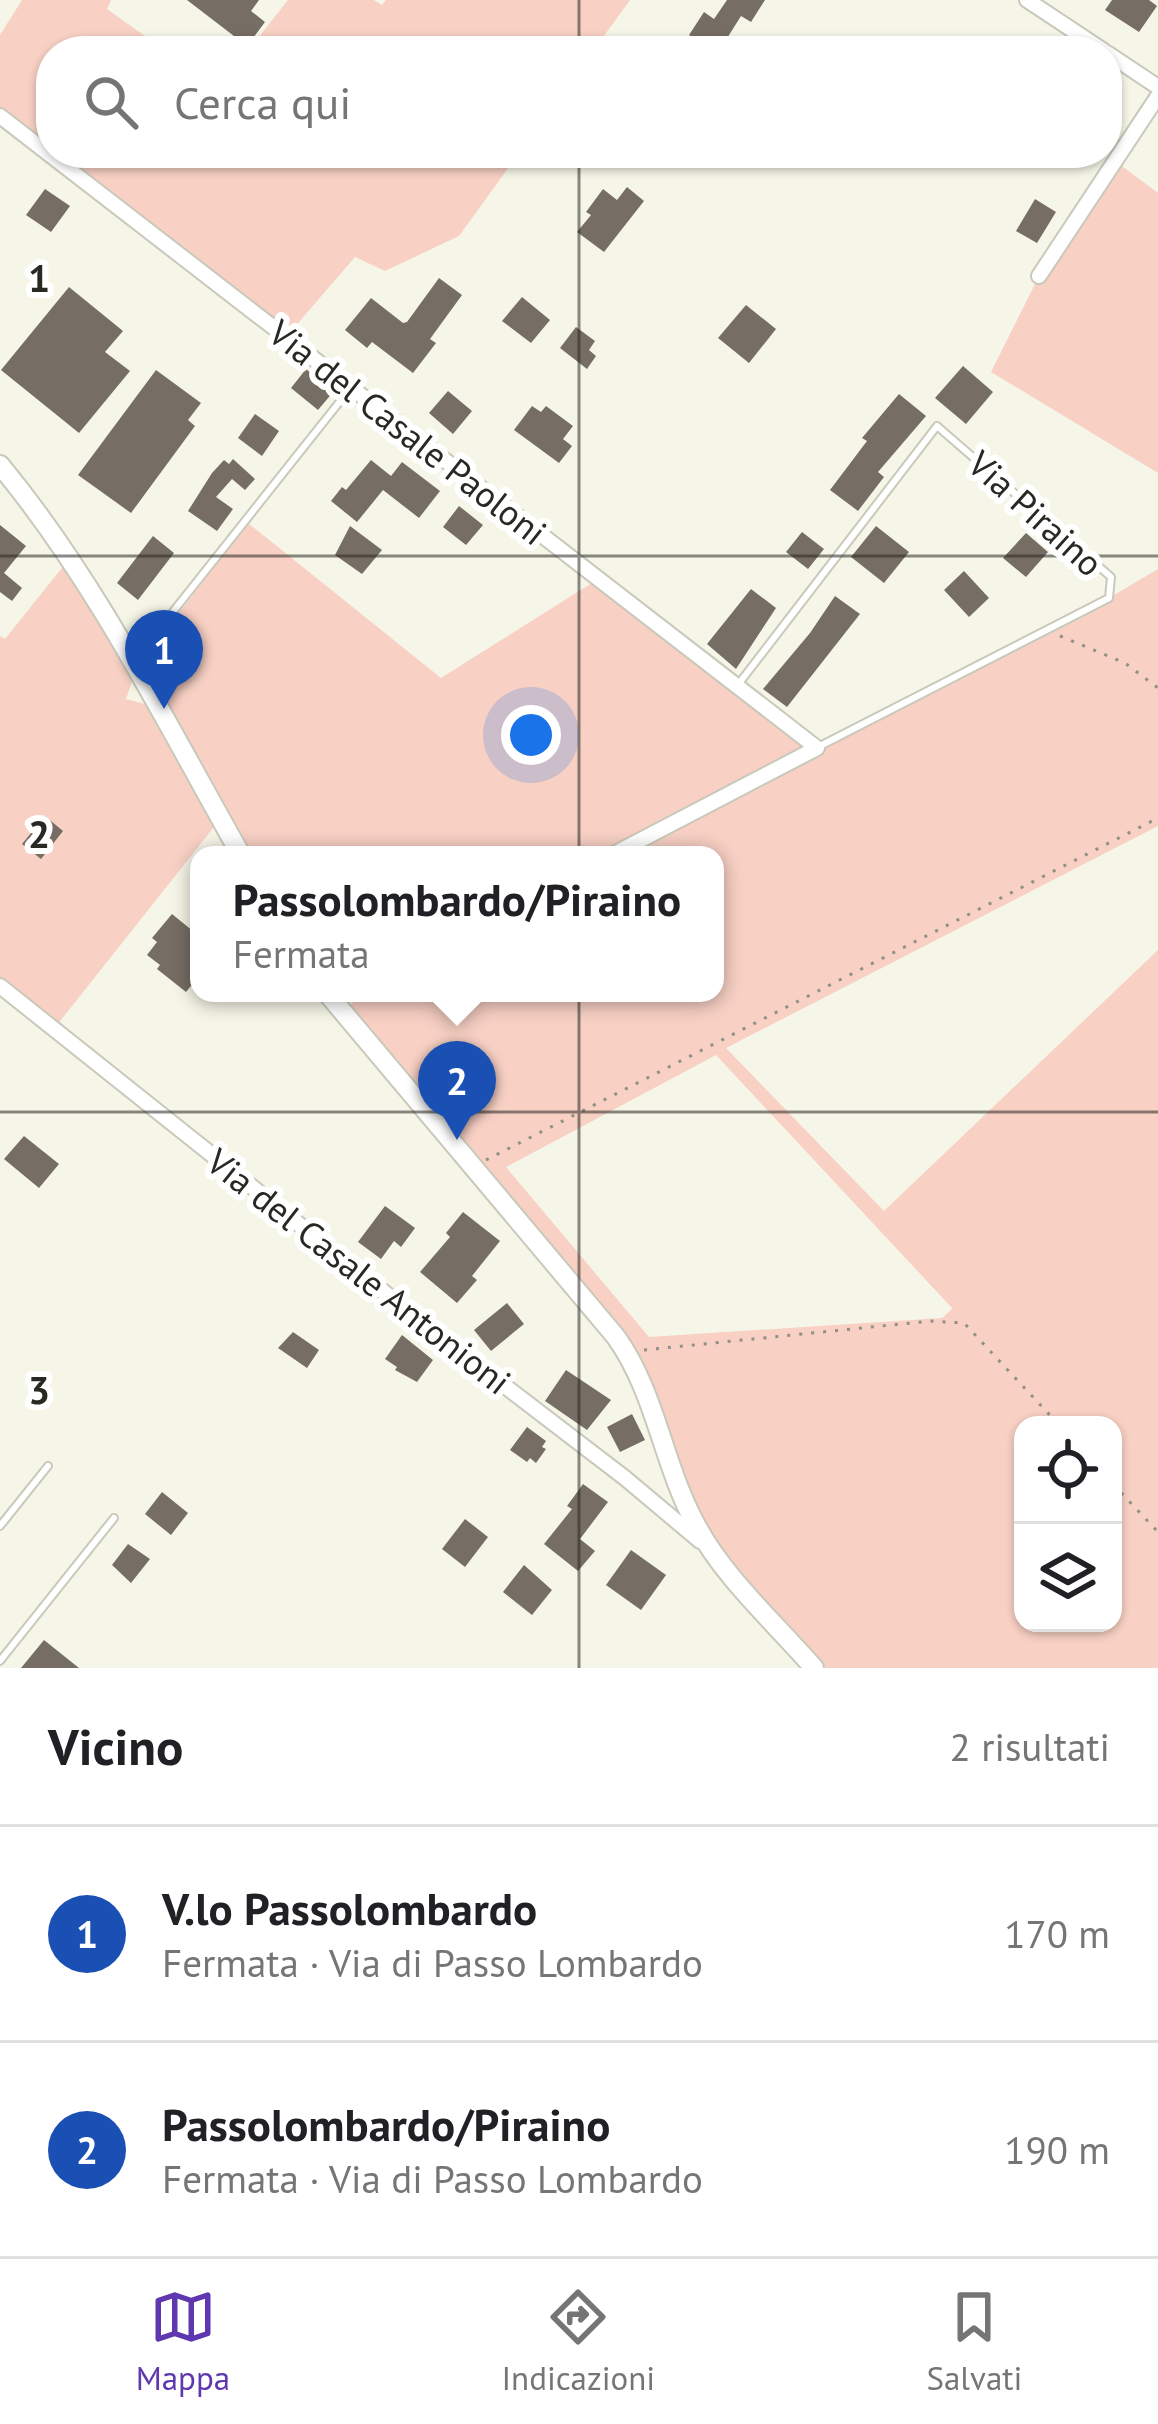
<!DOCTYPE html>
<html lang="it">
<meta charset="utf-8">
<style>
:root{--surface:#fff;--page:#f2f2f2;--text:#202124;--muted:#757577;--line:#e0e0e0;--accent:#5f37af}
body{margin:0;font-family:"PT Sans",sans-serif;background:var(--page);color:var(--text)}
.controls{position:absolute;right:36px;bottom:36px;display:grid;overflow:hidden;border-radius:24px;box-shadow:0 3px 9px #0004}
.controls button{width:108px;height:108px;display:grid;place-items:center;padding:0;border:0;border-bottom:3px solid var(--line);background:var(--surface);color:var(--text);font:60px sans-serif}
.you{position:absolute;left:531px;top:735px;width:42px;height:42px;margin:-30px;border:9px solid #fff;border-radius:50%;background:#1a73e8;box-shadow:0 0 0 18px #1a73e833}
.badge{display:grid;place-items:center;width:78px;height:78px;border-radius:50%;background:var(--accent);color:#fff;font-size:39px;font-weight:700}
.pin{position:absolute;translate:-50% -99px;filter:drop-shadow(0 3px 6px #0008)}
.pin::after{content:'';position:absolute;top:63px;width:42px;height:36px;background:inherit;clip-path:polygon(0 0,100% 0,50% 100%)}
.popup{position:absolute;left:190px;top:846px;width:534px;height:156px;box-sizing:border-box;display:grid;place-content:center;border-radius:24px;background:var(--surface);filter:drop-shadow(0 3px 9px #0005);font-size:39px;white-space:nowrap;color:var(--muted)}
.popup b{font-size:45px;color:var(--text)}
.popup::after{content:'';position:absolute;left:50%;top:100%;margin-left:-24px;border:24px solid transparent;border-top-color:var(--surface)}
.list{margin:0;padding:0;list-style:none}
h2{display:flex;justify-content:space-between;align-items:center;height:156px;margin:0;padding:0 48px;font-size:51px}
h2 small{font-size:39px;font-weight:400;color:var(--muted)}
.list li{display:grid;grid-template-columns:78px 1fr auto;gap:36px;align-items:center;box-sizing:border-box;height:216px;padding:0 48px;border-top:3px solid var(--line)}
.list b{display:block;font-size:45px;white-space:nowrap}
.list p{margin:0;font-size:39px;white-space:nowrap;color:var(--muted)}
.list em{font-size:39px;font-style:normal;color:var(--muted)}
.icon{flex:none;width:66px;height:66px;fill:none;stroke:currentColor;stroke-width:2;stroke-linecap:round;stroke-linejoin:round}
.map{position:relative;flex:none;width:1158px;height:1668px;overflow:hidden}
.search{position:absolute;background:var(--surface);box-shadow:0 3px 9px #0004;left:36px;right:36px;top:36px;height:132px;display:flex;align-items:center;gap:30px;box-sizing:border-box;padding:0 42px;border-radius:48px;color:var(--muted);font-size:45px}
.sheet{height:588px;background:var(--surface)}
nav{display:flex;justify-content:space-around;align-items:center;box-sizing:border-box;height:168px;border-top:3px solid var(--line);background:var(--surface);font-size:33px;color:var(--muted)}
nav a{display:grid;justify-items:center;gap:6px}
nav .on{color:var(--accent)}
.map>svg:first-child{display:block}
</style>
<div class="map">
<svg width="1158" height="1668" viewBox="0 0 1158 1668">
<rect width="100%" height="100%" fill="#f6f6e8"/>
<path fill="#f8d0c4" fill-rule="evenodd" d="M22,0H111L107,9L166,51H51V153H519L459,236L385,271L355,257L286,337L0,116V35Z
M288,0H374L382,5L386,0H630L593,51H248Z
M1115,161L1158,193V473L991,372L1039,276Z
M248,523L441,678L592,583L802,747L602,855H246L144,666L149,652Z
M65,564L132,681L126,699L145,704L214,827L57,1025L0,980V636L5,639Z
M1158,569V826L726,1048L884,1211L1158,950V1668H820L729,1562L698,1517L648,1380L352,1013L351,1005L358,993H715V855H618L1109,598ZM716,1055L952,1308V1309L942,1318L649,1337L506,1167ZM1023,1425H1113V1623H1023Z"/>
<path fill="#766e64" d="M187,0H259L251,11L265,22L247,46Z
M727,0H765L751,22L741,16L719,51H715L689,35L704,12L714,19Z
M1112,0H1149L1157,6L1139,32L1105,10Z
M627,187L644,201L604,252L577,232L591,215L586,212L603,189L617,200Z
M45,189L70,206L51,232L26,215Z
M1035,199L1056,212L1037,243L1016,231Z
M439,278L462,295L430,339L436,343L413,373L372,342L367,348L345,330L371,298L403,323L407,322Z
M69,287L123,331L105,352L130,371L79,433L1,370Z
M522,297L550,320L531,343L502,321Z
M746,305L776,329L749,363L718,338Z
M576,327L595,341L589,350L596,356L587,369L560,348Z
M963,366L993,392L966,424L935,398Z
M306,369L334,391L318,410L291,388Z
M156,370L201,403L188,420L195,426L131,513L78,475Z
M448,391L472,411L453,434L429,413Z
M899,394L926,416L878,472L884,477L858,511L830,490L867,441L862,438Z
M532,406L541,412L546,406L573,426L563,439L572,446L559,463L514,430Z
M255,414L279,431L262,456L238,438Z
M233,459L255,479L245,490L232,479L216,497L233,509L217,531L188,511L212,473L224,460L229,464Z
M371,460L391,476L402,462L440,491L419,518L383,490L357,522L331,501L342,487L346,490Z
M459,506L483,525L466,545L443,527Z
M0,525L26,546L4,573L22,588L12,601L0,592Z
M350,526L382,550L362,574L335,555Z
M876,526L909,552L884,583L851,557Z
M802,532L824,549L808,569L786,552Z
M1026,533L1048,552L1026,577L1003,558Z
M153,536L174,553L138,600L117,583Z
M964,571L989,598L969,617L944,590Z
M751,589L776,608L736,669L707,644Z
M835,596L860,614L787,707L763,689L810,633Z
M45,816L63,831L41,859L22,844Z
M172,914L199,936V947L191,956L199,963V976L186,992L157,969L160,965L147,955L157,942L152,938Z
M24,1136L59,1164L39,1188L4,1159Z
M385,1206L415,1228L401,1247L394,1241L381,1259L358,1242Z
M463,1212L500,1241L472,1276L477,1280L457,1303L420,1272L450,1237L446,1233Z
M507,1303L524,1324L491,1351L474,1330Z
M293,1332L319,1350L307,1368L278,1348Z
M402,1335L433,1360L417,1382L395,1370L397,1367L385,1359Z
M566,1370L611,1400L587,1430L545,1401Z
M632,1414L645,1440L620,1452L607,1427Z
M527,1427L546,1441L542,1447L546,1449L536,1463L530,1458L527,1462L510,1450Z
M583,1484L608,1502L580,1539L595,1551L578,1571L544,1544L572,1509L567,1506Z
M162,1492L188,1513L171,1535L145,1514Z
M465,1519L488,1537L465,1567L442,1549Z
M128,1544L150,1559L131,1583L112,1565Z
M631,1550L666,1575L641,1610L606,1585Z
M524,1565L552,1590L532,1615L503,1592Z
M44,1640L79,1668H21Z"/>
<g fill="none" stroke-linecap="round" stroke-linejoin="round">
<g stroke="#c9c9bb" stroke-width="10">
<path id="lane" d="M137,657L349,390
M737,686L937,426L1111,577L1109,598L820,746
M0,1526L48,1466
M0,1661L114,1518"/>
</g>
<g stroke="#c9c9bb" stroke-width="18">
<path id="street" d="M1027,0L1104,51
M1107,53L1158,87
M0,116L817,748L612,855
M1039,276L1158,96
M0,986L424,1324L625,1478L700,1541"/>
</g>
<g stroke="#c9c9bb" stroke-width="22">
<path id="secondary" d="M0,465C97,582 166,723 241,855
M327,993L616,1337C656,1393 663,1465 696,1525C724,1578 775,1623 814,1668"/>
</g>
<path stroke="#909087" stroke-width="3" stroke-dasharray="3 9" stroke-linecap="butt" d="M1060,636L1125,663L1158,688
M486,1160L1158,818
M644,1350L931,1321L964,1323L1059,1425
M1113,1484L1158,1532"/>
<use href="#lane" stroke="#fff" stroke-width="6"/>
<use href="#street" stroke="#fff" stroke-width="14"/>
<use href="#secondary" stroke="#fff" stroke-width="18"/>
</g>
<path fill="none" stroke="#292924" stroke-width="3" stroke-opacity="0.55" d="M579,0V51M579,153V1668M0,556H1158M0,1112H1158"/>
<g text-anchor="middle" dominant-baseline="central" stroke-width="12" stroke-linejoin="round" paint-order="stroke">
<g font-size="36" fill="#292924" stroke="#fff">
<text transform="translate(408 432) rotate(38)">Via del Casale Paoloni</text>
<text transform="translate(1036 513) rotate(42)">Via Piraino</text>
<text transform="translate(359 1271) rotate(38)">Via del Casale Antonioni</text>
</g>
</g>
<g font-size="39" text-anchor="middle" font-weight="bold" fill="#292924" stroke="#fff" stroke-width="12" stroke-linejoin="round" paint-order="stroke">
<text x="39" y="292">1</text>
<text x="39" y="848">2</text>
<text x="39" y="1404">3</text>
</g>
</svg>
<div class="controls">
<button><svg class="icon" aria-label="locate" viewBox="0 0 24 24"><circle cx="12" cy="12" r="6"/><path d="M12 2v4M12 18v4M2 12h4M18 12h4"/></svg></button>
<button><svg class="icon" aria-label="layers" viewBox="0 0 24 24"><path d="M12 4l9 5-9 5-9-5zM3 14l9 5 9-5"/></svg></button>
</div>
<div class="you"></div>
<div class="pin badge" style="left:164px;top:709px;background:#1a4fb4">1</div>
<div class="pin badge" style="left:457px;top:1140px;background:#1a4fb4">2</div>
<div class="popup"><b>Passolombardo/Piraino</b>Fermata</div>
<div class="search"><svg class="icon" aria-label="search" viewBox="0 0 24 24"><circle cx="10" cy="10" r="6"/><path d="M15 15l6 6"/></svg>Cerca qui</div>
</div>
<section class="sheet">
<h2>Vicino<small>2 risultati</small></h2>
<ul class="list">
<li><span class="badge" style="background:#1a4fb4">1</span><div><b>V.lo Passolombardo</b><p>Fermata · Via di Passo Lombardo</p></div><em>170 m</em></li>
<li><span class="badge" style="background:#1a4fb4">2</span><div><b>Passolombardo/Piraino</b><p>Fermata · Via di Passo Lombardo</p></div><em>190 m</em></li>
</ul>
</section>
<nav>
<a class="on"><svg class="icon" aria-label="map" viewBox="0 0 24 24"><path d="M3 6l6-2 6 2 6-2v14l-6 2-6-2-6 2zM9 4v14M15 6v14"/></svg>Mappa</a>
<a><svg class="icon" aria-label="directions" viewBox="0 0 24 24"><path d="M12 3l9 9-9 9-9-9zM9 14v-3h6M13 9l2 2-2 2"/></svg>Indicazioni</a>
<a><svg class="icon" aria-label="saved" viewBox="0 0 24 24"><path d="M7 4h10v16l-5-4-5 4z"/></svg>Salvati</a>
</nav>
